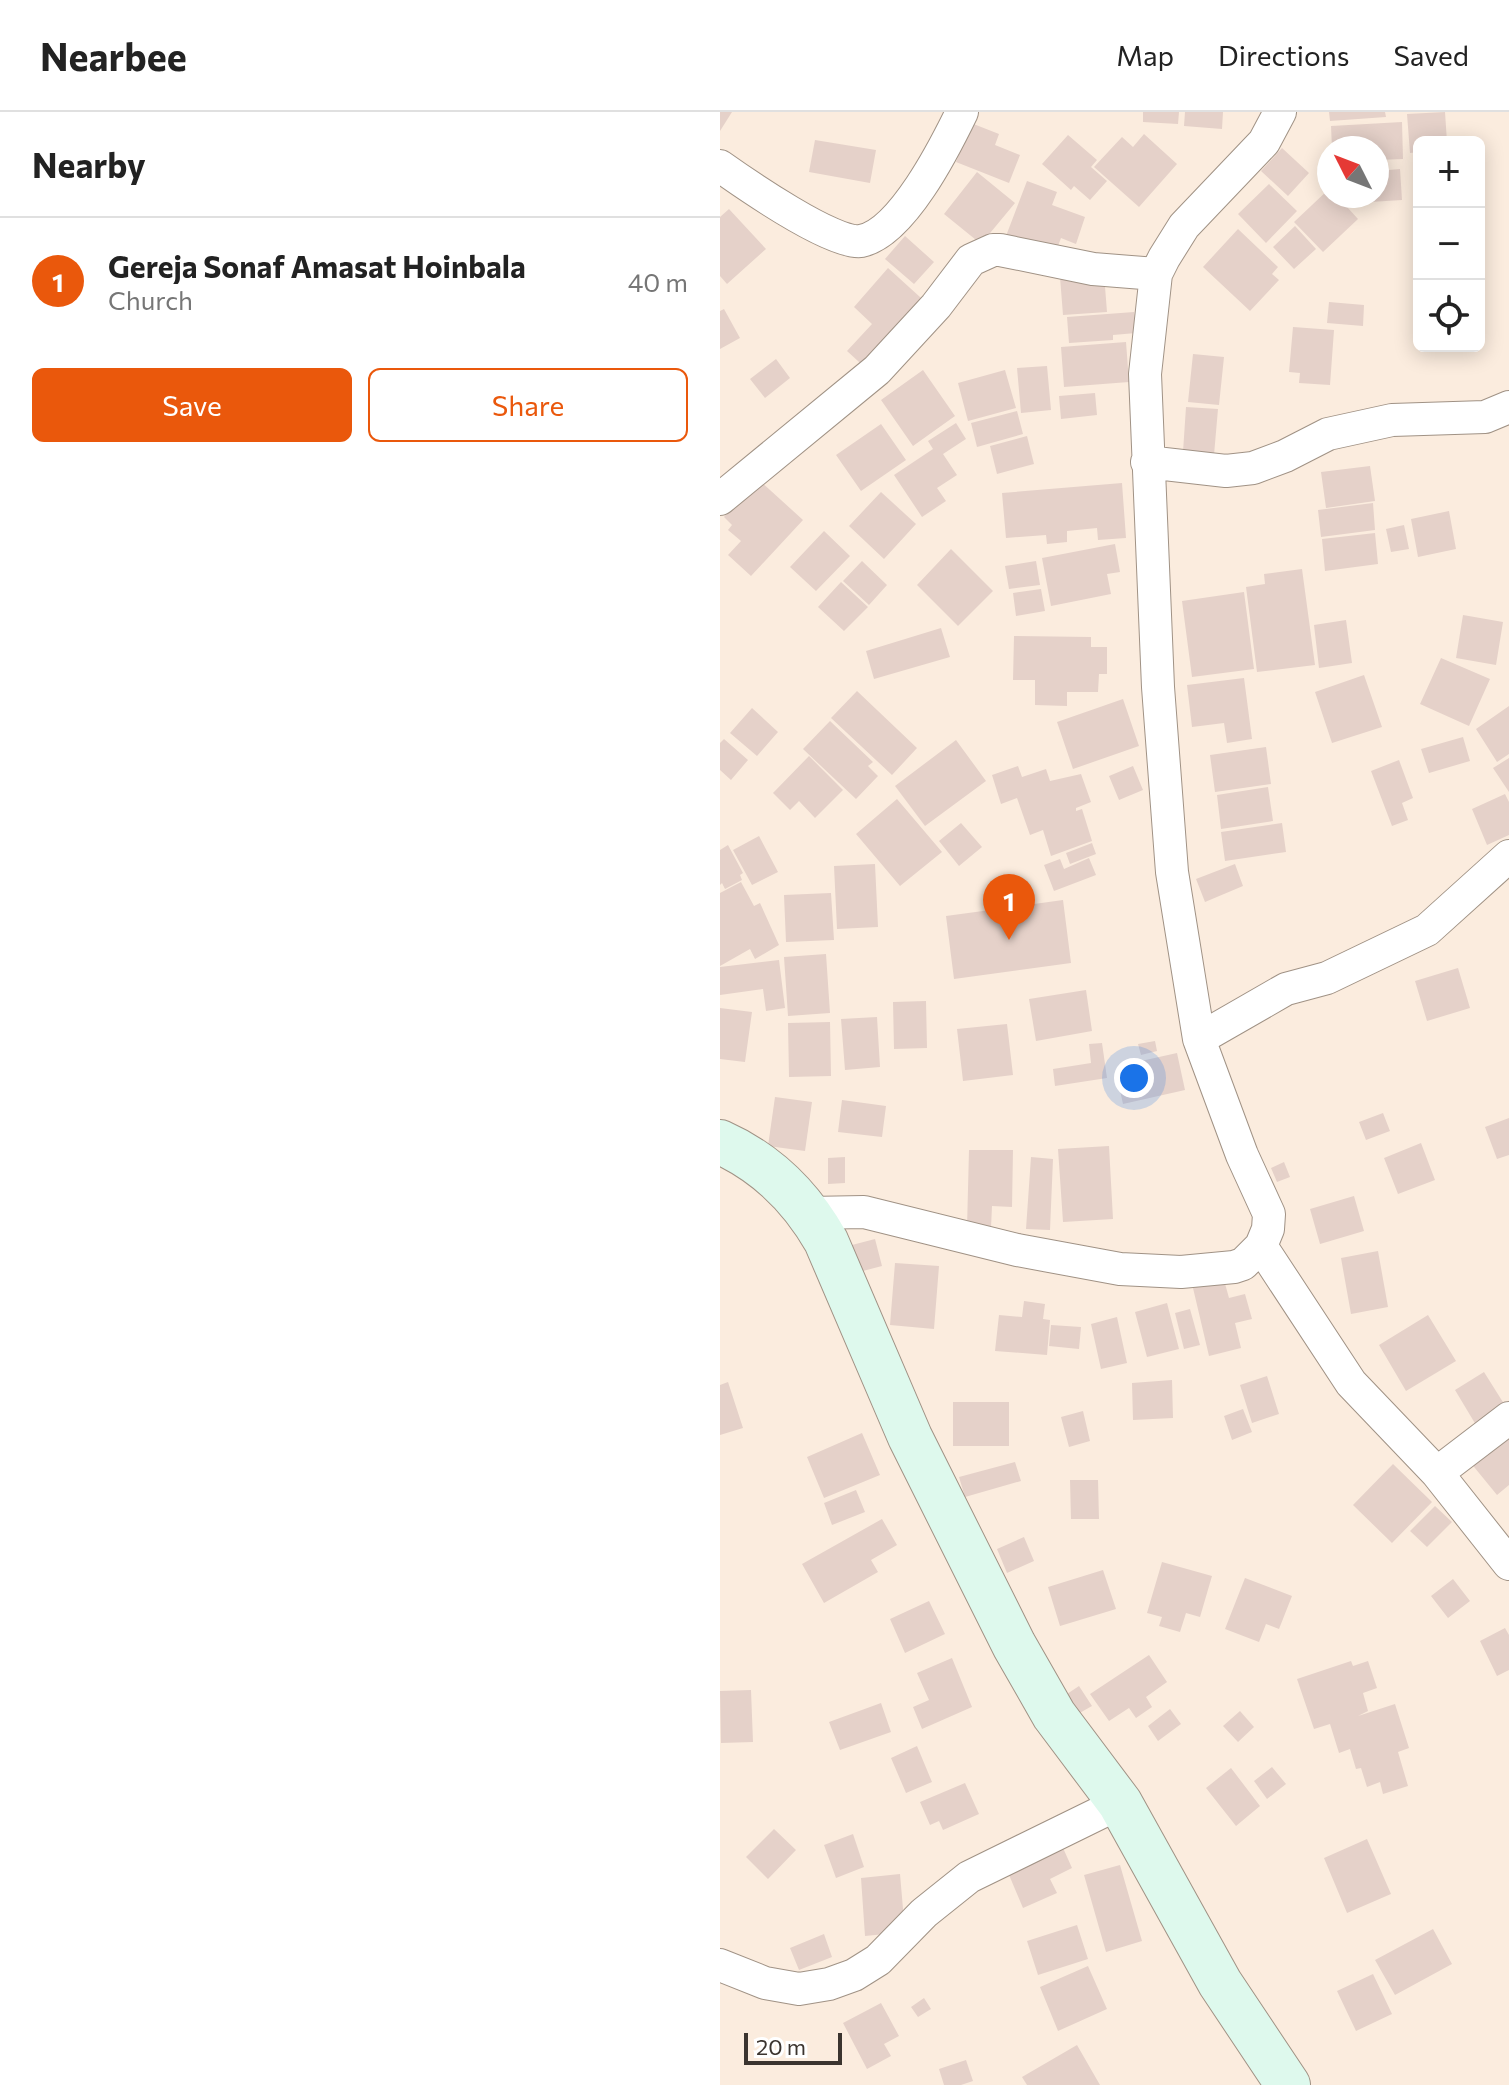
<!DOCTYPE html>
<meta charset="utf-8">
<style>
:root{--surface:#fff;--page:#f6f6f6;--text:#222;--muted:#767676;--line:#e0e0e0;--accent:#ea580c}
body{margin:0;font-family:Commissioner,sans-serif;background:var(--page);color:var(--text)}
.controls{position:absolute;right:24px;top:24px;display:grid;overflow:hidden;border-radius:12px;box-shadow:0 4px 20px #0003}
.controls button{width:72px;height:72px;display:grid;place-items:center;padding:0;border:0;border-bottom:2px solid var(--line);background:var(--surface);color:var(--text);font:40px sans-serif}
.compass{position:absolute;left:597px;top:24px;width:72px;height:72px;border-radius:50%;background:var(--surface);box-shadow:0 4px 20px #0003;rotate:312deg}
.scale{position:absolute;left:24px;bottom:20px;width:98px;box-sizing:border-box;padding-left:8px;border:4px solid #3b342f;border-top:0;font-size:22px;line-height:28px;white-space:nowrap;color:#3b342f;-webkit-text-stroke:6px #fff;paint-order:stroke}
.you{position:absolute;left:414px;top:966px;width:28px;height:28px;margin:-20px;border:6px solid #fff;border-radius:50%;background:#1a73e8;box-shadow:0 0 0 12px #1a73e833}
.badge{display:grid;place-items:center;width:52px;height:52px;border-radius:50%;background:var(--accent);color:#fff;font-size:26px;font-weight:700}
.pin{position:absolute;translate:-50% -66px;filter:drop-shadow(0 2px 4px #0008)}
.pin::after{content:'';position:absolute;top:42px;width:28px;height:24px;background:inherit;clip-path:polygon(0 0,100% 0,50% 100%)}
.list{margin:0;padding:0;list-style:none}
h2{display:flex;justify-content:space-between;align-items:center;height:104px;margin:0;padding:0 32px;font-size:34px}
h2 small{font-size:26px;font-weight:400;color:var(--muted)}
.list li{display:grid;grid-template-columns:52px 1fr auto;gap:24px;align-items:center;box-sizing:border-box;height:128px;padding:0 32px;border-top:2px solid var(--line)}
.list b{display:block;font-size:30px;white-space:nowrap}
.list p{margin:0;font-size:26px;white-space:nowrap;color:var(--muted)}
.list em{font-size:26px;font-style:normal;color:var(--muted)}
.actions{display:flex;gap:16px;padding:24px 32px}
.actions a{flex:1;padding:18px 0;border:2px solid var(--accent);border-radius:12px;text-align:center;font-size:28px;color:var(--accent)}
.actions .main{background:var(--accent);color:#fff}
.icon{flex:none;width:44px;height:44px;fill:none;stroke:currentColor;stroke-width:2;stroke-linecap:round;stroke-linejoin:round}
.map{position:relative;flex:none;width:789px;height:1973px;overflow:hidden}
header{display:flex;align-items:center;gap:48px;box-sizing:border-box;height:112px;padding:0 40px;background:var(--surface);border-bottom:2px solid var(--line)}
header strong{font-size:38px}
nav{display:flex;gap:44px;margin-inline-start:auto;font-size:28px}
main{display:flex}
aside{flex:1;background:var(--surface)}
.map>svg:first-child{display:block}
</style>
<header>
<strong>Nearbee</strong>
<nav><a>Map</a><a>Directions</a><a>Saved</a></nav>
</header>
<main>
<aside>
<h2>Nearby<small></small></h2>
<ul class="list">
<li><span class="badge">1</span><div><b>Gereja Sonaf Amasat Hoinbala</b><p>Church</p></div><em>40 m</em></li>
</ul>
<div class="actions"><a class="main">Save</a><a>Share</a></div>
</aside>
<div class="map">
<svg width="789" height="1973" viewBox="0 0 789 1973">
<rect width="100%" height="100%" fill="#fbecde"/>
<path fill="#e5d1c9" d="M0,0H12L0,19Z
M423,0H459L458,12L423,10Z
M465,0H503L502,17L464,14Z
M609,0H665L666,5L610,9Z
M725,0L727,30H699V40L690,41L687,2Z
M682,10L683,47L657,48V36H612L611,14Z
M251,11L279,22L275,33L300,43L289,71L236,50Z
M424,22L457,52L419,95L374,55L402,25L413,35Z
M348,23L377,48L371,55L387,69L370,88L354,74L351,78L322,52Z
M95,28L156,38L150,71L89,60Z
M562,36L589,61L568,84L541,59Z
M680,57L682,88L634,91V84H657V59Z
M257,60L295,91L261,132L224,102Z
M307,69L337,80L332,93L365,105L356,132L341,126L335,142L286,124Z
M549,72L577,99L546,131L518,102Z
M609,77V84H617L638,107L603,140L574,110Z
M9,97L46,137L7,172L0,164V105Z
M575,114L596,137L574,157L553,135Z
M518,117L558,155L552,162L559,168L530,199L483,155Z
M185,124L214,150L194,172L165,147Z
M168,156L211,195L150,260L127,239L152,212L134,195Z
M384,162L387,200L343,203L340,165Z
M609,190L644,193L643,214L607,211Z
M4,197L20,226L0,237V199Z
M414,200L416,221L393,223V228L349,231L347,205Z
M573,215L614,218L610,273L579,271L580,261L569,260Z
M406,230L409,270L344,275L341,235Z
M473,242L504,245L499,293L468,290Z
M56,247L70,266L45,286L30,267Z
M327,254L331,298L301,301L297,256Z
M203,258L235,304L193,334L161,288Z
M285,258L296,296L248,309L238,271Z
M375,281L377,303L341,307L339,284Z
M466,295L498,297L494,343L463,340Z
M297,299L303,322L257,335L251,311Z
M236,311L246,327L223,342L237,363L217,376L226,389L202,405L174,363L213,337L208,329Z
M161,312L186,348L141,379L116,343Z
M307,324L314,352L277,362L270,334Z
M650,354L655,389L606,396L601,360Z
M38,367L83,408L31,464L8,443L21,429L8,418L12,413L4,405Z
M402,371L406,426L378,428L377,416L347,419V430L327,432L326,423L286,426L282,381Z
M161,380L196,412L164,447L129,414Z
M653,391L655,418L601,425L598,398Z
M729,399L736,437L698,445L691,407Z
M684,413L689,437L671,440L666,417Z
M104,419L130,444L96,479L70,455Z
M655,421L658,452L605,459L602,427Z
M395,432L400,460L387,462L391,482L331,494L322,446Z
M231,437L273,479L238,514L197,473Z
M142,449L167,473L149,493L123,469Z
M316,449L320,473L289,477L285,454Z
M582,457L595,553L537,560L526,475L545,472L544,462Z
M121,470L148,495L124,519L98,495Z
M321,477L325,499L296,504L293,481Z
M524,480L534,557L472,565L462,489Z
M743,503L783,510L776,553L736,546Z
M626,508L632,551L599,556L594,513Z
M221,516L230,545L154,567L146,539Z
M294,524L371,525V535H387V562H379L378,580H347V594L315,593V568H293Z
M721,546L770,567L749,614L700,592Z
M644,563L662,615L612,631L595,580Z
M524,566L532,627L507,631L504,611L472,615L467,573Z
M137,579L197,636L172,663L111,606Z
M403,587L419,634L353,657L337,610Z
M789,594V642L777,650L756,617Z
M32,596L58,620L37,644L10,621Z
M110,609L153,650L148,654L158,664L136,687L83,637Z
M743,625L750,649L709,661L701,637Z
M4,627L28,648L11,668L0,658V631Z
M236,628L266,669L205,714L175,674Z
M546,635L551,672L495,680L490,643Z
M89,644L123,678L95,706L79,689L70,698L53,681Z
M789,646V680L773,656Z
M679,648L693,686L682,691L688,708L672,714L651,659Z
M298,654L302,665L326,657L330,669L361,662L371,690L356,696V699L362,697L372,729L331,744L323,718L310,723L297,686L281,692L272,663Z
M413,654L423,678L399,688L389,664Z
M548,675L553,709L501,717L497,683Z
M785,682L789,690V723L767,733L752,697Z
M177,687L222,740L180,774L136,722Z
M241,711L262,735L239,754L219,729Z
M562,711L566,740L505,749L501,720Z
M39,724L58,760L32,773L13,738Z
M372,731L376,742L350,752L346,741Z
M8,733L23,761L20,763L22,768L5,777L2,771L0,773V738Z
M369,746L376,763L334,779L324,753L340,747L344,757Z
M155,752L158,815L117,817L114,754Z
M515,752L523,774L485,790L476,767Z
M21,770L34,794L40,791L59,833L35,847L30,837L0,854V781Z
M111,781L114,828L66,830L64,783Z
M343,788L351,851L234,867L226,804Z
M106,842L110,901L68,904L64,845Z
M59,848L65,896L46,899L43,877L0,883V855Z
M738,856L750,896L707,909L695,869Z
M366,878L372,919L316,929L309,887Z
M206,889L207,936L174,937L173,890Z
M0,896L32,900L25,950L0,947Z
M157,905L160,955L125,958L121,907Z
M110,910L111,964L69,965L68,911Z
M287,912L293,963L243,969L237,917Z
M435,929L437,939L421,943L418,932Z
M382,931L387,966L335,974L333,957L371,951L369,932Z
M457,941L465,978L403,992L397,965L414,961L412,951Z
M55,985L92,990L85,1039L48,1034Z
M122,988L166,994L162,1025L118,1020Z
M663,1001L670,1019L646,1028L639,1010Z
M789,1006V1043L777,1047L765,1015Z
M701,1031L715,1068L678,1082L664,1046Z
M389,1034L393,1107L343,1110L338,1037Z
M249,1038H293L292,1095L272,1094L271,1116H247Z
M125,1045V1071L108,1072V1046Z
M311,1045L333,1047L330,1118L306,1117Z
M564,1050L570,1065L557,1070L551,1056Z
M634,1084L644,1119L600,1132L590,1097Z
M155,1127L162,1154L139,1160L132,1133Z
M658,1139L668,1195L631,1202L621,1146Z
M175,1151L219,1154L214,1217L170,1213Z
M504,1168L509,1186L525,1182L532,1207L515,1211L521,1236L489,1244L473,1176Z
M304,1189L325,1192L323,1207L330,1208L327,1243L275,1239L279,1203L302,1205Z
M447,1191L459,1237L427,1245L415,1200Z
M470,1197L480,1233L464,1237L455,1201Z
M708,1203L736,1249L686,1279L659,1233Z
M397,1205L407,1251L381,1257L371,1212Z
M331,1213L361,1215L359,1237L329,1234Z
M764,1260L786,1295L756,1313L735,1278Z
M547,1264L559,1302L532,1311L520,1273Z
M452,1268L453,1306L413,1308L412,1271Z
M8,1270L23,1316L0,1323V1273Z
M233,1290H289V1334H233Z
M523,1297L532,1320L512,1328L504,1304Z
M363,1299L370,1329L349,1335L341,1305Z
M789,1318V1373L777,1383L750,1350Z
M142,1321L160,1363L104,1386L87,1345Z
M295,1350L301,1369L245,1385L239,1365Z
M673,1352L712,1390L672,1431L633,1393Z
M350,1368H378L379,1407H351Z
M136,1378L145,1400L112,1413L104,1391Z
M715,1394L732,1410L707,1435L690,1419Z
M162,1407L177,1433L151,1448L158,1460L104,1491L82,1452Z
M304,1425L314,1449L287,1461L277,1437Z
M442,1450L492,1464L480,1505L466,1501L460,1520L439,1514L442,1505L427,1501Z
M383,1458L396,1497L340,1514L328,1475Z
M525,1466L572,1484L559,1517L546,1512L539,1530L505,1517Z
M733,1467L750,1489L728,1506L711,1484Z
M209,1489L225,1522L185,1541L170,1507Z
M785,1516L789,1523V1558L777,1564L760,1529Z
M429,1543L447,1570L426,1585L432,1595L416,1606L409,1596L389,1609L370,1582Z
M232,1546L252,1595L202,1617L193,1595L209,1588L197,1561Z
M631,1549L633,1554L648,1549L657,1576L643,1581L648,1599L638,1604L675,1592L689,1636L678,1640L688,1674L663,1682L660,1670L647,1675L641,1656L636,1657L630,1637L619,1641L610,1612L594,1617L577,1567Z
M359,1574L372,1594L356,1603L344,1584Z
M31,1578L33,1630L1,1631L0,1579Z
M161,1591L171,1620L120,1638L109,1610Z
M450,1597L461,1612L438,1629L428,1614Z
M520,1599L534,1615L518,1630L503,1614Z
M197,1634L212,1670L186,1681L171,1646Z
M552,1655L566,1672L547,1687L534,1669Z
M511,1656L540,1694L516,1714L486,1676Z
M245,1671L259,1702L223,1718L219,1709L210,1713L200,1690Z
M54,1717L76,1738L48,1767L26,1745Z
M133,1722L144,1755L116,1766L104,1733Z
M339,1727L352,1756L330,1767L337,1781L303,1796L284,1751Z
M647,1727L671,1782L627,1801L604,1746Z
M400,1753L422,1829L386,1840L364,1763Z
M180,1762L185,1820L145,1824L141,1766Z
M357,1813L368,1847L318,1863L307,1829Z
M713,1817L732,1852L675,1883L655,1848Z
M104,1822L112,1845L79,1858L70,1836Z
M368,1854L387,1897L338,1919L320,1875Z
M653,1862L672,1902L636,1919L617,1879Z
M204,1886L211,1897L198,1905L191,1895Z
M161,1891L179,1924L164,1932L171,1944L147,1957L123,1911Z
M357,1933L380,1973H307L302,1965Z
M246,1948L253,1969L241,1973H224L219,1957Z"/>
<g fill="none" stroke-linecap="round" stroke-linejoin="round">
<g stroke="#a09285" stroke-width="34">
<path id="street" d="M0,54C24,71 115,134 141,129C182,121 225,35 242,0
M427,350L506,359L533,356L565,344L608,322L672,308L765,305L789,295
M0,387L157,258L216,194L251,148L273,138H280L373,157L436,162
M479,927L566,877L607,866L707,818L789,744
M89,1101L144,1100L297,1138L400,1157L461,1160L514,1155L523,1152L541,1134L548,1117L549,1102L522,1043L479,927L452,760L438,575L425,262L436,162L444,146L464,114L544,30L560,0
M541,1134L631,1271L717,1361L789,1452
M717,1361L789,1306
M0,1853L45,1871L79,1877L109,1872L134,1863L158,1848L204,1801L249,1765L400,1691"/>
</g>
<g stroke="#a09285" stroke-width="46">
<path id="secondary" d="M0,1030C47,1051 81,1085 106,1129L190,1325L294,1533L334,1603L400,1691L500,1871L568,1973"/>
</g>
<use href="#street" stroke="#fff" stroke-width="32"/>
<use href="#secondary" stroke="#def9ed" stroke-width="44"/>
</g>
</svg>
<div class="controls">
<button>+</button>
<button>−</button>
<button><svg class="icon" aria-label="locate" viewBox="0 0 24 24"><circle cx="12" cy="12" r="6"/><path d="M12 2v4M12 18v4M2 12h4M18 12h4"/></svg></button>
</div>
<svg class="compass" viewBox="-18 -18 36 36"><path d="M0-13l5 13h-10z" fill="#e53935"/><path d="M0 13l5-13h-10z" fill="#767676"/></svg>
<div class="scale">20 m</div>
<div class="you"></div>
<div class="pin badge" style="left:289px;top:828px">1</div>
</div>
</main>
